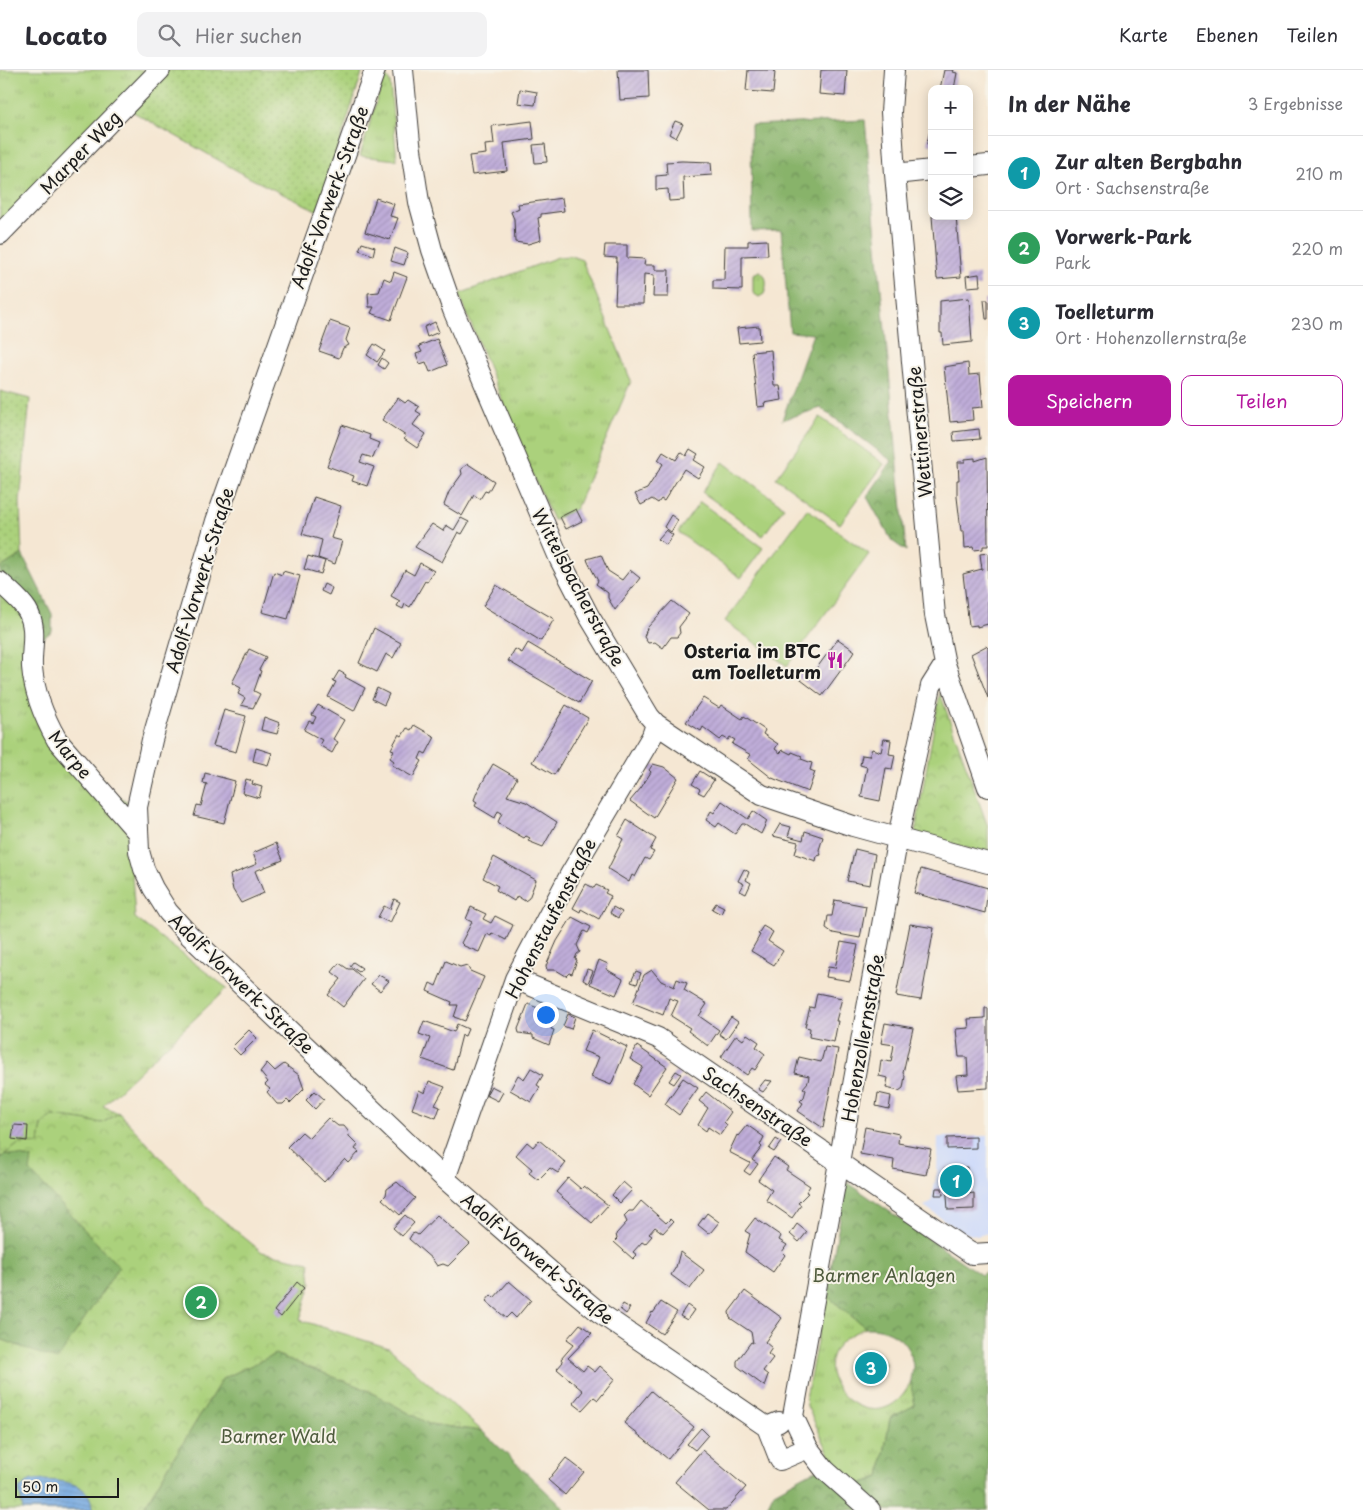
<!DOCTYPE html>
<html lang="de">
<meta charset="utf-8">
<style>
:root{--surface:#fff;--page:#f2f2f3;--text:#2b2b33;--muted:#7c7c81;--line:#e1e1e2;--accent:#b5179e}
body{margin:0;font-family:"Playpen Sans",sans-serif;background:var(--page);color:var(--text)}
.controls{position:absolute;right:15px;top:15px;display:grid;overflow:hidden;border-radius:10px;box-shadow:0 2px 12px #0003}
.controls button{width:45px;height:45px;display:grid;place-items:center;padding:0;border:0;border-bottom:1px solid var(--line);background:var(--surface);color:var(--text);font:25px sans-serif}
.scale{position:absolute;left:15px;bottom:12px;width:104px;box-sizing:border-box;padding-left:5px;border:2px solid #1c1c1c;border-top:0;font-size:14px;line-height:18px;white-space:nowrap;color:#1c1c1c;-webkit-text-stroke:4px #f7f3e8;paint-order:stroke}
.you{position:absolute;left:545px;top:944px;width:18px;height:18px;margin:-12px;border:4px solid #fff;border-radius:50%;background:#1a73e8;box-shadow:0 0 0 8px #1a73e833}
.badge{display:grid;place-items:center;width:32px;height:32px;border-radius:50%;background:var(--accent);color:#fff;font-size:16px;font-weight:700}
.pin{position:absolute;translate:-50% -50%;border:2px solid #fff;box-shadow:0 1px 5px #0006}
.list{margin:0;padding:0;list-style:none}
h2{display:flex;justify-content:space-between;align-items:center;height:65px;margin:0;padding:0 20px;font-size:21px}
h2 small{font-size:16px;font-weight:400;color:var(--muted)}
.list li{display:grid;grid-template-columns:32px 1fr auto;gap:15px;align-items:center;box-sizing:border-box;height:75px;padding:0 20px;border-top:1px solid var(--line)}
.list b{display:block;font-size:19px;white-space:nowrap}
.list p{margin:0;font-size:16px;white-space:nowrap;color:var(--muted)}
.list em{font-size:16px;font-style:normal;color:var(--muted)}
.actions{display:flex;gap:10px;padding:15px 20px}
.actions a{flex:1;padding:11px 0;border:1px solid var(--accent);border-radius:10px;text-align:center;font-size:18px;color:var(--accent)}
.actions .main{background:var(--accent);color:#fff}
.icon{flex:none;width:28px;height:28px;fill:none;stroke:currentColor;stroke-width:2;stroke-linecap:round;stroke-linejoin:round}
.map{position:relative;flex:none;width:988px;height:1440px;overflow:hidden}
header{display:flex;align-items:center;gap:30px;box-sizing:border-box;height:70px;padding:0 25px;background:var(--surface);border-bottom:1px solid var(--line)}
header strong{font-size:24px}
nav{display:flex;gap:28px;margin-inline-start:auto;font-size:18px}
.search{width:350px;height:45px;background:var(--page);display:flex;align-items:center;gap:12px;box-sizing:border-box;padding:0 18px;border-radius:10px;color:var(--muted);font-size:19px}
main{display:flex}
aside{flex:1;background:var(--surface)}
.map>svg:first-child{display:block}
</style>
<header>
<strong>Locato</strong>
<div class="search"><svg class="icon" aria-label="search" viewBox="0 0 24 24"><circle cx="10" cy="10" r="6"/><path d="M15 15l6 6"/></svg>Hier suchen</div>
<nav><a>Karte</a><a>Ebenen</a><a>Teilen</a></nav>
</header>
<main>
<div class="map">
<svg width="988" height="1440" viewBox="0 0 988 1440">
<defs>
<pattern id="grass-tufts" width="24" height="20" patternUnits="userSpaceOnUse" patternTransform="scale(1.25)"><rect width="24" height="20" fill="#abd17b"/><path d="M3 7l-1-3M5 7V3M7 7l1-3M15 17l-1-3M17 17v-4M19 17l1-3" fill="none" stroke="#93b36a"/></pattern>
<pattern id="forest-crowns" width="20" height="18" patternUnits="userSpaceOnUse" patternTransform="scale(1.25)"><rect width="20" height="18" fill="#88b36b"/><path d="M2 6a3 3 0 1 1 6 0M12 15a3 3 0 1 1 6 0" fill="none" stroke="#6e9157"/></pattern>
<pattern id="park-crowns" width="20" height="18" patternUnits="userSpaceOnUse" patternTransform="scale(1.25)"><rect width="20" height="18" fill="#abd17b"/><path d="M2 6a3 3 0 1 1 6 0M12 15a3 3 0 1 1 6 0" fill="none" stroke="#93b36a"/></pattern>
<pattern id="garden-dots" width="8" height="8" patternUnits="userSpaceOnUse" patternTransform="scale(1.25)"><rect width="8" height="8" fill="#abd17b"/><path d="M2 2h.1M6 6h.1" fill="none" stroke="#93b36a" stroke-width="1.8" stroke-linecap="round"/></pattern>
<pattern id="water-rules" width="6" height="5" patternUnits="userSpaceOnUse" patternTransform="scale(1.25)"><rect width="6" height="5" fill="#75a9e1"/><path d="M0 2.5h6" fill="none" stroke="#5f89b6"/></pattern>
<pattern id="building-hatch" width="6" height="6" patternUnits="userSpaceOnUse" patternTransform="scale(1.25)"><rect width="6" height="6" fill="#bfadd9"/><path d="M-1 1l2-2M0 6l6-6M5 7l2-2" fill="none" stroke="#a494ba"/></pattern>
</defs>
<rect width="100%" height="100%" fill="#f7f3e8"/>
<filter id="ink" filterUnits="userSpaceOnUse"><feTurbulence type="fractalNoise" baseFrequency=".02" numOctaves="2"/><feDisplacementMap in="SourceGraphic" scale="10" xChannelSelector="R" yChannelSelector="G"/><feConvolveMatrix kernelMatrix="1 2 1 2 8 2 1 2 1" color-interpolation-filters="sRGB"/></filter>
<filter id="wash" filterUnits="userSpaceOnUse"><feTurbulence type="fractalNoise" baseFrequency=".0096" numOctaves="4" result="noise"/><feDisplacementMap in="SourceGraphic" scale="20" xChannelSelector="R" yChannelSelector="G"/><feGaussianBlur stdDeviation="1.12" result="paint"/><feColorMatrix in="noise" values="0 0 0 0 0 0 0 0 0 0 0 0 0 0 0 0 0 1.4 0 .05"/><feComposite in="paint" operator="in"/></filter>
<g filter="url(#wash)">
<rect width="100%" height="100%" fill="#f5e7d3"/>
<path fill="#cedafa" d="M988,1066V1163L977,1166L961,1162L924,1136L931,1133L937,1102L938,1067Z"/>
<path fill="url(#grass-tufts)" stroke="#64764c" d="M0,0H162L0,168Z
M386,6L390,12L397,90L360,86L382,12Z
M571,186L582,190L631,311L576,439L553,450L526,390L459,224L558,187Z
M760,201C768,206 767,216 764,224L759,227L753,223V204Z
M0,503L34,540L37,594L49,645L106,719L127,731L135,848L227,918L103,1036L119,1043L102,1053L54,1046L42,1055L39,1074L20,1073L0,1089Z
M826,1225L866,1258C778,1288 877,1388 911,1311L915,1335L890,1349L880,1407L855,1416L834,1394L807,1336L806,1328Z
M867,1283L881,1286L886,1295L881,1296L876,1290L870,1288L864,1293C861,1300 864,1305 871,1307V1313L860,1308L856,1298L859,1289Z"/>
<path fill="url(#forest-crowns)" stroke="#526844" d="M865,50L906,481L892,471L867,427L892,391L821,338L782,350L813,264L790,262L781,160L752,161L751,55Z
M22,484L52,544V561L36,574L0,503V498Z
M5,1084L32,1088L31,1101L119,1197L57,1291L0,1269V1089Z
M847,1112L981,1205L988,1200V1440H765L774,1422L809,1403L834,1394L855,1416L880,1407L890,1348L915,1335C914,1328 911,1319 911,1312C911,1306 913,1301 913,1296C910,1270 890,1257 866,1258L826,1225Z
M275,1284L365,1319L429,1354L482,1361L566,1440H142L222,1309Z"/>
<path fill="url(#park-crowns)" stroke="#64764c" d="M940,623L988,757V784L915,763Z
M119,1043L207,1137L262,1182L309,1192L311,1214L300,1250L389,1278L482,1361L429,1354L365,1319L275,1284L222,1309L142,1440H0V1269L57,1290L119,1197L30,1101L32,1088L5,1084L20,1073L39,1074C41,1062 40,1050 54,1046L102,1053Z"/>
<path fill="url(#garden-dots)" stroke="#64764c" d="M162,0H363L318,141L250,108L128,39Z
M0,321L30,329L20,432L22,484L0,498Z"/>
<path fill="#abd17b" stroke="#64764c" d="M820,347L884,394L840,454L776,408Z
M723,392L784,437L763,466L702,422Z
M700,432L763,478L741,508L678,462Z
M807,439L869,484L787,596L725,551Z"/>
<path fill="url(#water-rules)" stroke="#48627e" d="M31,1410C54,1410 93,1409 92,1440H23L19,1419Z"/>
<g id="blocks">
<path fill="url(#building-hatch)" d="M618,0H648L649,28L620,30Z
M748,0H773L775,2L773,23L746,21Z
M821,0H847L845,26L819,24Z
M944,0H954L953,2L957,3L954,19H940Z
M520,19L537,22L535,35L518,33Z
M532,51L534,69L504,73L507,101L472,105L469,86L486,84L485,75L494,74L492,56Z
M675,51L683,54L676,68L669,64Z
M931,55H932V75L927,74Z
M545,74L547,92L535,93L533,75Z
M682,91L711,92L712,105L683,107L684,130L669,131L668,119L656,120V106L667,105L666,92Z
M376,128L394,134L390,146L398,148L390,170L365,162Z
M562,128L564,141L541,144V147L538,148L541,170L528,174L515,172L514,149L511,142L519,138L518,134Z
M932,146H956L961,207L937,209Z
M767,170L768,185L742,186V220L713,219V210H724L725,176H748V171Z
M362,173L375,177L373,185L359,180Z
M605,175H627V188L645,189L644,195H655V200H669L668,227H653L654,205L644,204L643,234H615L617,188L604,187Z
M395,178L408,183L404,195L391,191Z
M394,202L407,207L391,250L371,243L374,237H369L368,223L379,222L384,208L391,211Z
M979,204L980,216L967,217L966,206Z
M969,228L972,272L943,275L942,263H940V231Z
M984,230H988V249H986Z
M330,251L350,258L346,270L349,275L343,278L339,288L319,281Z
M435,252L439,262L427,267L424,257Z
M759,256L760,271L739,273L737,258Z
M437,269L447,295L430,302L426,292L420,294L416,284L422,282L419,276Z
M374,274L385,281L377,292L367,285Z
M771,280L774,316H780L782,330L764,333L765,336L758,337L752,282Z
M382,288L388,293L384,299L378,295Z
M968,293L969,305L980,304L983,337L972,338L973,350L950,352L944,297Z
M398,328L405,333L408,330L419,337L416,341L421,344L413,355L426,364L417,378L404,369L406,366L382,350Z
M342,355L370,365L369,369L379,373L373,388L363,385L360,392L374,397L367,416L352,411L354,406L327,396Z
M979,359L980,369L954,371L953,362Z
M690,379L698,384L694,390L705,397L698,408L684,399L664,431L661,429L658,433L652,429L641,435L635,424L647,419L663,394L658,390L663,382L676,390L681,382L686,386Z
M987,387L988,476H983V479L974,480L973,477L965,478L964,461H961L957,427V410H959L958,392H965V389L975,388V391Z
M468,394L494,411L488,422L485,421L480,429L474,425L462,446L444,435L449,422L462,404L461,399Z
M314,427L341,436L331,468L342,471L335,494L318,488L322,470L302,464Z
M576,439L582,451L566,459L560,447Z
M671,445L678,450L671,462L664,457Z
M461,448L469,452L462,464L458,462L442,492L415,477L432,454L443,461L446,455L454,460Z
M666,460L673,465L666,475L658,469Z
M988,483V554L977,557V555L969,556L963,504L982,499L980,484Z
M601,485L608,501L622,510L630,500L640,508L615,540L608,528V523L596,514L598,511L588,492L587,489Z
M308,486L325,491L321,504L304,499Z
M420,493L434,501L427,512L425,511L410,537L405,534L403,539L397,536L400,531L391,526L405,500L414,505Z
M283,501L300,506L288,549L262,542L274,502L282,505Z
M324,514L332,518L329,525L321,521Z
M496,515L554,549L541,571L483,536Z
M672,531L689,544L679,557L680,563L677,567H671L663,578L655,572L648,573L644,567L647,558Z
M374,558L401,573L393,588L386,584L377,602L359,593Z
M838,569L855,581L822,626L797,607L802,600L811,606Z
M528,573L592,611L579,633L508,591L515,579L522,583Z
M986,576L988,578V628L971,584Z
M249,579L266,587L259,600L261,601L254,621L260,624L253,638L241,635L245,628L238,624L241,618L232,613Z
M339,601L346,605L345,607L365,618L354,641L328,627L336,612L333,611Z
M377,618L389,624L384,635L372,629Z
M703,628L719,638L721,635L742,649L744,646L765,660L763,664L778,674L775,679L780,683L783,680L791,684L792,682L802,686L801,689L812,693L810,700L815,702L808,722L772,708L748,689L751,685L732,674L735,670L730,667L728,670L723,667L720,670L703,657L701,661L686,652Z
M318,635L344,650L333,669L338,672L332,683L319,675L322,670L304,660L309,651L313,653L316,647L312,645Z
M566,635L588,648L554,705L532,692Z
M224,640L246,646L236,682L213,676Z
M264,647L280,653L277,664L261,660Z
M414,655L435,667L426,684L422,682L419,689L422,691L413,707L392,695L394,691L390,688L394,680L391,679L399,664L402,666L407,658L411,660Z
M884,669L891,670L889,684L895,685L892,699L886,698L880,731L861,727L867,697L860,695L862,685L869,686L872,679L881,682Z
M256,678L272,683L268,695L253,691Z
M493,694L517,708L507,726L526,732L557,752L543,777L528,771L530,768L526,766L524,768L499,754L498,752L502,743L498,741L495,748L475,736L477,732L474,730L477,722Z
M653,694L664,697L678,708L654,748L630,731L641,718L651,702L649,700Z
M700,701L714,710L704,725L698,722L700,719L692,714Z
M205,703L235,711L224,753L194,746L197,735L201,736L207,714L203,713Z
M246,709L253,711L252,714L262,717L259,728L242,723Z
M722,731L748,749L753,741L767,751L761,764L745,754H742L735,764L719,753L716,757L706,750L711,741L714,743Z
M627,750L656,769L650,780L654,782L649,790L645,788L635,807L632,805L629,812L608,799L623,769L618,766Z
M780,754L791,757L788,766L803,770L805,761L823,767L819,780L821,785L817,786L816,791L795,784L798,772L773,766Z
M276,773L283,790L255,801L264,823L241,833L233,820L230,805L257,794L253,783Z
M855,779L875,784L870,815L847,811Z
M494,787L536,810L529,828L525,831L517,826L514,831L496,820L498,816L483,808Z
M744,799L749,802L746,810L751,813L746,824L740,821L744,814L738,811Z
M921,799L988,818L985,843L914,823Z
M586,814L594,818L596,815L607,820L605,823L611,826L599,849L581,839L580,842L573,838Z
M394,829L400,832L390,853L378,847L384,836L390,839Z
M835,830L866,836L860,868L833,863L826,858L828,846H832Z
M716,833L724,837L721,844L712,839Z
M471,837L486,844L483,849L491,853L495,846L513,855L506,870L492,863L491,866L487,864L479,882L464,876L461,873L472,852L466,849Z
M613,837L622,842L618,848L610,843Z
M572,847L591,857L588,863L584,861L577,875L580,882L577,884L575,889L577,890L572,904L569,903L566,906L556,900H547L546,896L557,871Z
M910,854L934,858L921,930L896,926Z
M763,856L773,862L768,871L783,881L774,895L751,881L760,865L758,864Z
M841,872L858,875L850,911L826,907L828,897L835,898Z
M599,890L608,894L606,899L623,909L616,925L590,914Z
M446,891L460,897L467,895L470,901L484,907L465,951L454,947L458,935H451L452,932L427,921L430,913L436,916Z
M353,892L362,898L359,902L350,896Z
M339,893L348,899H352L364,909L343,937L328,925L341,909L332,902Z
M587,899L593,901L588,913L583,910Z
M652,900L661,911L674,917L677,909L687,913L684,920L707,934L699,946L719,960L708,976L688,961L690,958L671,946L678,931L669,928L663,945L633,933L644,905Z
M636,901L641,903L637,914L631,912Z
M379,905L389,911L380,921L371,914Z
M817,923L842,928L836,951H838L834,972L809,967L810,958L805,957L810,937L814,938Z
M528,934L550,943L549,946L552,947L550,954L553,955L551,959L554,960L549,975L533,968V965L519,963L518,959Z
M985,938H988V1018L958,1020L956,1006L968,1005L967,987H959L956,959L969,958L968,949L985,948Z
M568,944L575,947L571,959L563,956Z
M731,947L738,952L726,969L719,964Z
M424,951L454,962L457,954L468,959L465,966L462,965L453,1000L422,989L430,968L419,964Z
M885,953L913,958L903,1003L905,1006L903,1018L899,1021L886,1018L888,1008L879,1006L881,990L891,992L894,975L881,973Z
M249,960L257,968L240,985L232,977Z
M592,960L627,977L611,1015L591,1007L599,987L583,981Z
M747,964L759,972L756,977L765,984L755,1000L752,998L747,1005L721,987L736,965L743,970Z
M637,976L667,997L648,1025L633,1014L643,997L630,989Z
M825,977L838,979L823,1058L798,1041L803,1033L800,1031L804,1027L806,1020L803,1018L808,1012L809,1006L795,1003L799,987L821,992Z
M267,993L275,1001L284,994L299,1005L304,1019L290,1033L287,1030L283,1034H277L267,1022L270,1019L265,1015L268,1012L260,1002Z
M531,998L543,1005L537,1015L540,1017L531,1032L510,1020L518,1005L524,1009Z
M676,1001L681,1004L674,1014L669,1011Z
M683,1008L698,1018L679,1045L665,1034Z
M765,1010L772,1011L763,1022L758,1019Z
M429,1011L445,1017L435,1035L440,1037L436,1048L412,1039L419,1020L425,1023Z
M491,1016L503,1022L498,1031L486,1025Z
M315,1021L324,1029L315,1039L306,1030Z
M706,1022L731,1042L724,1052L727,1055L720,1065L708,1057L706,1061L698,1055L708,1038L699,1031Z
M878,1023L891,1026L889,1039L876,1036Z
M328,1048L338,1056H344L348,1061L349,1066L358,1075L355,1079L359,1082L349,1093L345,1089L324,1112L287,1077L302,1062L309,1068Z
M14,1055L28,1056L27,1071L12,1069Z
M747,1055L764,1067L760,1075L762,1077L752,1090L758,1094L750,1105L744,1101L750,1093L729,1082L737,1065L738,1066Z
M865,1057L899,1064L898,1073L931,1079L926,1105L893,1099L894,1090L860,1084Z
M976,1067V1078L947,1079V1068Z
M776,1069L781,1072L774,1082L769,1079Z
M539,1070L566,1093L558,1103L550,1098L538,1110L529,1103L532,1099L516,1085L527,1072L533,1077Z
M774,1087L788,1097L786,1100L810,1116L806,1122L808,1123L798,1133L801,1135L792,1148L766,1130L772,1120L758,1110Z
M967,1097V1124L974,1123V1139L948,1140L945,1098Z
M568,1108L581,1119L584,1116L608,1135L592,1153L556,1122Z
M397,1112L415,1128L400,1145L382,1129L386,1125L387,1119Z
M623,1112L632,1120L620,1133L612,1125Z
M936,1118H942L943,1125H935Z
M641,1131L666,1153L670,1149L673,1152L663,1163L655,1157L649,1164L652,1166L645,1174L642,1172L633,1182L637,1185L633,1189L614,1172L617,1169L616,1164L627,1152L624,1146L629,1141H633Z
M707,1143L719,1152L711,1162L708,1163L698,1155Z
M405,1145L414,1153L402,1166L393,1158Z
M437,1145L470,1174L448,1196L443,1194L437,1196L433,1190L409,1169L412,1164L415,1163L418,1165Z
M755,1148L781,1166L779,1170L787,1175L782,1182L785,1185L773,1202L745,1182L750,1164L745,1161Z
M797,1154L807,1162L799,1172L790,1164Z
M680,1182L704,1200L690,1219L671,1205L676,1197Z
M509,1211L531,1230L516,1248L511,1243L506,1248L486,1231L491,1225L494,1228Z
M297,1212L304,1218L281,1247L274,1241Z
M745,1221L782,1248L765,1272L772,1278L768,1284L773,1288L763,1301L768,1305L764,1316L737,1296V1291L751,1272L753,1273L751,1262L730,1248L729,1242Z
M661,1232L677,1242L662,1264L646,1253L652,1242L653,1243Z
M623,1234L630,1238L626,1244L620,1239Z
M687,1235L694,1240L687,1250L680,1246Z
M580,1254L592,1263L568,1288L583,1301L587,1296L595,1302L600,1296L615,1309L598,1330L594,1327L582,1340L573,1333L583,1321L557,1299L563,1292L561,1289L574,1274L567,1269Z
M864 1298a7 7 0 1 1 14 0a7 7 0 1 1-14 0Z
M651,1321L694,1357L668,1389L624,1353Z
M701,1358L708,1365L695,1380L687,1374Z
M702,1380L746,1417L726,1440H709L675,1412Z
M566,1388L584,1402L565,1425L548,1410Z"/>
</g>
</g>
<g filter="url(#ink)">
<use href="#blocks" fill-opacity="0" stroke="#3d3a37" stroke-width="1"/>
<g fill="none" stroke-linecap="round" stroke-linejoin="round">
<g stroke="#3d3a37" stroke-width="22">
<path id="minor" d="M375,0L216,451L152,670L137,737L139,781L144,799L153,818L168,842L189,865L445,1109L559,1209L600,1243L767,1357
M403,0L410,73L419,132L432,180L453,240L560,490L589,546L649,646L656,654L762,725L853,756L988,793
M894,0L891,42L895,104L935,545L945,594L988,717
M969,97L988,95
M895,104L932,100
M0,164L160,0
M0,512C9,521 20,529 27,540C38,558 31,578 32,597C34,623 44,647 57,670L138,763
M515,909L658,968L972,1184L988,1183
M445,1109L515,909L571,803L652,666L656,654
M793,1346L898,767L931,616L945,594
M793,1346L808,1378L825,1400L870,1440
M779,1352L767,1357L780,1390L808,1378"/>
</g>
<use href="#minor" stroke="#fff" stroke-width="20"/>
</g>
</g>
<defs>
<g id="restaurant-bare" transform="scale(1.35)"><path d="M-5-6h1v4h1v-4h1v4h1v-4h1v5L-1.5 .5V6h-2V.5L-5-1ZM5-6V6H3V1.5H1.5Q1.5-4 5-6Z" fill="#b5179e" stroke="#f7f3e8" stroke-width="2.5" paint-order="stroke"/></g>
</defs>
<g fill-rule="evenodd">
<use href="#restaurant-bare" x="835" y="590"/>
</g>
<g text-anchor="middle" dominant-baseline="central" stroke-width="4" stroke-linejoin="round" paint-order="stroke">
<g font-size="18" fill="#1c1c1c" stroke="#f7f3e8">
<text transform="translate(80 82) rotate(-46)">Marper Weg</text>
<text transform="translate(329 127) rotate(-70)">Adolf-Vorwerk-Straße</text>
<text transform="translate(919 362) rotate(-95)">Wettinerstraße</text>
<text transform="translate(199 510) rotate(-73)">Adolf-Vorwerk-Straße</text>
<text transform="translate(579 517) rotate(62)">Wittelsbacherstraße</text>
<text transform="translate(71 684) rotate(51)">Marpe</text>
<text transform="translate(550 848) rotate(-63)">Hohenstaufenstraße</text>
<text transform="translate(242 913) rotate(44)">Adolf-Vorwerk-Straße</text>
<text transform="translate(862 968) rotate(-80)">Hohenzollernstraße</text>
<text transform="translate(758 1036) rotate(34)">Sachsenstraße</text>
<text transform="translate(538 1188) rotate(40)">Adolf-Vorwerk-Straße</text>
</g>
<g font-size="18" font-weight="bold" fill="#1c1c1c" stroke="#f7f3e8" text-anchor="end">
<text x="821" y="580">Osteria im BTC<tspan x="821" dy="21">am Toelleturm</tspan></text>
</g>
<g font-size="18" fill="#4e5b3d" stroke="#f7f3e8">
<text x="884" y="1204">Barmer Anlagen</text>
<text x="278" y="1365">Barmer Wald</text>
</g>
</g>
</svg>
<div class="controls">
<button>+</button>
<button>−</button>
<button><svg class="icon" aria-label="layers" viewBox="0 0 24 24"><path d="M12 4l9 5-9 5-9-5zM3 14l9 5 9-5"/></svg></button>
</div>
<div class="scale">50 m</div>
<div class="you"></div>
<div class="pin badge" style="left:956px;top:1111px;background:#0f9aa8">1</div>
<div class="pin badge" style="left:201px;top:1232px;background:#2e9e5b">2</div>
<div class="pin badge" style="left:871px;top:1298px;background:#0f9aa8">3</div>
</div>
<aside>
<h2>In der Nähe<small>3 Ergebnisse</small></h2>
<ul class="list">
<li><span class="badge" style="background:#0f9aa8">1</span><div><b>Zur alten Bergbahn</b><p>Ort · Sachsenstraße</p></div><em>210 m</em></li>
<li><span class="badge" style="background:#2e9e5b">2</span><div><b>Vorwerk-Park</b><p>Park</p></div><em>220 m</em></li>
<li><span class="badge" style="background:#0f9aa8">3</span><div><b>Toelleturm</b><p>Ort · Hohenzollernstraße</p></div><em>230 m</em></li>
</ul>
<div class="actions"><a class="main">Speichern</a><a>Teilen</a></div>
</aside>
</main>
